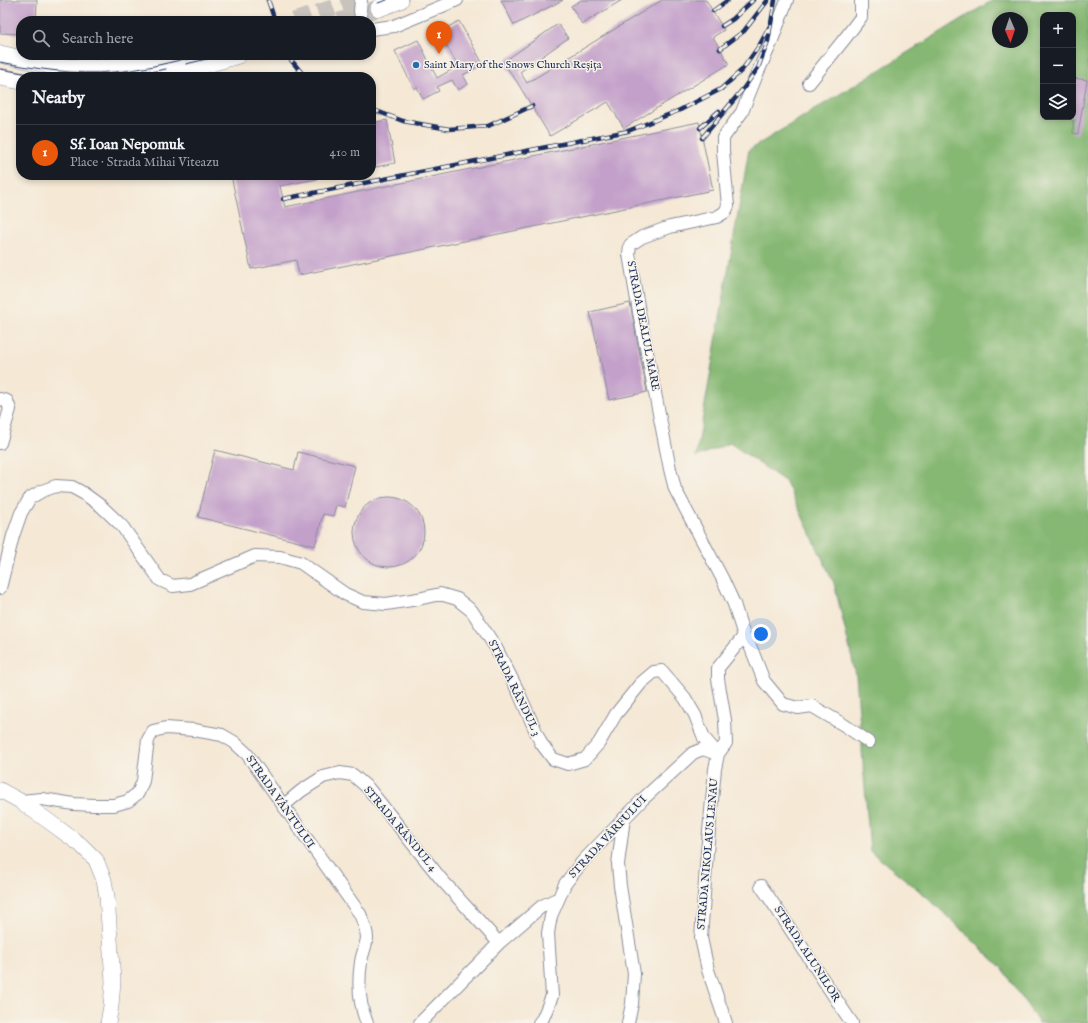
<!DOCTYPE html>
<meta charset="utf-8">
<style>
:root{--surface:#171b24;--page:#242831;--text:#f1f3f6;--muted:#9ea1a6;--line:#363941;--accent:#ea580c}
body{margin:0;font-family:"IM FELL English",serif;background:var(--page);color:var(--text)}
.controls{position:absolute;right:12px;top:12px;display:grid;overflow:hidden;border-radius:8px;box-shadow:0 2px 6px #0003}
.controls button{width:36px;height:36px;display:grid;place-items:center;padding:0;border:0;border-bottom:1px solid var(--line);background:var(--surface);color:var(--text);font:20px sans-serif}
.compass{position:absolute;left:992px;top:12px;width:36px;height:36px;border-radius:50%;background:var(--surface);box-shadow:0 2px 6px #0003;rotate:178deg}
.you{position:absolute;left:761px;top:634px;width:14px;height:14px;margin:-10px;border:3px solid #fff;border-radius:50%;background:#1a73e8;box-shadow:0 0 0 6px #1a73e833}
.badge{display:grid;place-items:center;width:26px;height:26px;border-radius:50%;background:var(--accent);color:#fff;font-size:13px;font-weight:700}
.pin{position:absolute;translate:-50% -33px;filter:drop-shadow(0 1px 2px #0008)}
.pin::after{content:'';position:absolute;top:21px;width:14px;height:12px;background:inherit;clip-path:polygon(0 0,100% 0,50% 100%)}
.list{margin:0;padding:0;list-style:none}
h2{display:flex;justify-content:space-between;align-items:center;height:52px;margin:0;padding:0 16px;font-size:17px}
h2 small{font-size:13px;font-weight:400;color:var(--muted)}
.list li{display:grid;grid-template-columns:26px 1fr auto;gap:12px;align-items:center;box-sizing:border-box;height:56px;padding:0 16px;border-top:1px solid var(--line)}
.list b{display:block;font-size:15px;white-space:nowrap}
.list p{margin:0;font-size:13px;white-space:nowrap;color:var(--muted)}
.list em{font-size:13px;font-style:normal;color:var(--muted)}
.icon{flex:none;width:22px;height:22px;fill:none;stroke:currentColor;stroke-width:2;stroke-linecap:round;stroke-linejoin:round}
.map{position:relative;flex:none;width:1088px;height:1023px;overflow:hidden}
.search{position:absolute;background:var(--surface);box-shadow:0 2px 6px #0003;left:16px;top:16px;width:360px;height:44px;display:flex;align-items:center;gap:10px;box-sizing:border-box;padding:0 14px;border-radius:16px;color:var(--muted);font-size:15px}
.panel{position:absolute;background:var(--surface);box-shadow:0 2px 6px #0003;left:16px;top:72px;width:360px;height:108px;border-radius:16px}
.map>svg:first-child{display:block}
</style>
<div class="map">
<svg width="1088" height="1023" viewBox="0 0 1088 1023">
<rect width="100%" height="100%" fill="#f7f3e8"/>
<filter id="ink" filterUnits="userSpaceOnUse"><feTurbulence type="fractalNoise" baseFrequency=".025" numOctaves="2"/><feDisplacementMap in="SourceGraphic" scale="8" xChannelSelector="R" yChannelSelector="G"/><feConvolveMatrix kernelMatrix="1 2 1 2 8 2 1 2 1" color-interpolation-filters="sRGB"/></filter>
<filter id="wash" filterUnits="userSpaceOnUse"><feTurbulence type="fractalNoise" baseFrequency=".012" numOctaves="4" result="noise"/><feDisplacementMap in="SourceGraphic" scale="16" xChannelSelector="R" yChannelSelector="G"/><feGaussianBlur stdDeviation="0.9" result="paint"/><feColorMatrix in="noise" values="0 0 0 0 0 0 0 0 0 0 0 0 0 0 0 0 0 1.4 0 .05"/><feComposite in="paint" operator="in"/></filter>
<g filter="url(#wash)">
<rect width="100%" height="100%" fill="#f5e8d5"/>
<path fill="#86b873" stroke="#507468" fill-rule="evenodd" d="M993,0H1088V1023H1039L1002,968L926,896L870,851L856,675L834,583L786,482L730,443L696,457L749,150ZM1043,15H1073V117H1043ZM998,18H1022V42H998Z"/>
<g id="blocks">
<path fill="#c3a0ca" d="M0,0H37L36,21H21V34L0,33Z
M501,0H563L514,25Z
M581,0H622L582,24L571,6Z
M662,0H706L724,30L713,37L729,64L624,128L608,102L550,136L517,82L503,62L558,24L568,38L520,72L527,83Z
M459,21L483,64L463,75L468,84L458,90L452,80L437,87L439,91L423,99L417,87L414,89L395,51L418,40L437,78L458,66L439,32Z
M1073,78L1087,80L1078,134L1073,133Z
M387,120L395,163L371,168V123Z
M699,122L713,190L299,275L296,260L251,269L231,175H316L317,179L280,186L285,207Z
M630,303L647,392L609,400L590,312Z
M215,450L294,470L298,452L355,466L345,507L336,505L333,516L323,514L315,546L198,517Z
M354 532a35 35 0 1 1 70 0a35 35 0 1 1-70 0Z"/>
</g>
</g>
<g filter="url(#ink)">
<use href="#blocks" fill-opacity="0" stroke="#888c9a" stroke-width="1"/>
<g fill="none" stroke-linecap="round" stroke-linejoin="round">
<path stroke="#c9c3bd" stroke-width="17" stroke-dasharray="17 8" stroke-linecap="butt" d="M294,21L356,0
M339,21L379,8"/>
<g stroke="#888c9a" stroke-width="14">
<path id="minor" d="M361,0L360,11L362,21
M787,0L771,43L757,74L742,112L723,138V151L728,206L725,212L717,217L670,227L642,237L630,245L629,254L639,312L670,469L675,489L722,578L734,604L744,636L751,648L764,681L783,704L798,708L812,706L844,725L869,742
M371,29L394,26L457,0
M809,83L846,37L861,17V0
M0,399L7,401L10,409L0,443
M0,588L13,536L21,513L30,498L42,491L56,486L72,487L83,493L101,506L122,526L160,580L173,586L190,584L255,556L280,557L301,563L345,594L363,602L386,604L418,599L440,594L457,599L472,611L496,648L518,691L541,743L553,759L568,764L585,759L599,743L616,714L641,683L654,672L662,671L685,698L695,715L704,738L718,754
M20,801L42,799L74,804L94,805H114L128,801L138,793L143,781L148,740L153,731L166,728L194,730L222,735L234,742L247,754L360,914C363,921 367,930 367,938C366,946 362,954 361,962C358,982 359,1004 367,1023
M283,806L301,791L323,777L340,773L353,775L368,788L441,879L499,943
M624,818L618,864L620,886L634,974L632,1004L628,1023
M761,886C793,931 821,978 852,1023
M420,1023L499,943L542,906L559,898
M539,1023L543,1018L552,996L548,933L551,916L565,884L583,861L643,799L693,753L703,749L717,754
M726,1023L708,970L701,938L707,852L715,769L718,754L726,743L725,720L718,679V668L744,636"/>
</g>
<g stroke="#888c9a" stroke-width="16">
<path id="tertiary" d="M0,790L20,801L47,820L81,845L96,860L104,880L107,897L113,981L111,1006L108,1023"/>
</g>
<g stroke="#888c9a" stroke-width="18">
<path id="secondary" d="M379,8L400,0
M0,54C19,58 38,63 57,66C98,71 139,64 179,55
M0,77L21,81
M155,77L207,64L238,55"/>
</g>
<use href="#minor" stroke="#fff" stroke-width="12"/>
<use href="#tertiary" stroke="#fff" stroke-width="15"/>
<use href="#secondary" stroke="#fff" stroke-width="17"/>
<path stroke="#1b2f5e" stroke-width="1" d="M378,3L387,0
M0,62C37,69 75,75 113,72C142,70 172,62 200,55
M186,64L223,55
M0,69L46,77
M123,77L166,69"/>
<g stroke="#1b2f5e" stroke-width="4.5">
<path id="rail" d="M268,0L275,21
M713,11L728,0
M722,26L733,19L753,0
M720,49L744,31L768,0
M287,55L305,77
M371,109L403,121L449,129L488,126L532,106
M700,128L719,111
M702,138L743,89L758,68L768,41L775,0
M283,199L628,131L680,110L721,89L742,70L759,46L771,24"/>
</g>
<use href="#rail" stroke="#f7f3e8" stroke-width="3" stroke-dasharray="9" stroke-linecap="butt"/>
</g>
</g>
<circle fill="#1f6fb2" stroke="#f7f3e8" stroke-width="1.5" cx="416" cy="65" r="4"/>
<g text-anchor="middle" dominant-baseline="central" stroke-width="3" stroke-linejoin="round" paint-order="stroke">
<g font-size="11" fill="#1b2f5e" stroke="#f7f3e8" text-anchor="start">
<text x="424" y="65">Saint Mary of the Snows Church Reșița</text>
</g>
<g font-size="11" fill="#1b2f5e" stroke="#f7f3e8">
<text transform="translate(643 326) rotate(79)">STRADA DEALUL MARE</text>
<text transform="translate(514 688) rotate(64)">STRADA RÂNDUL 3</text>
<text transform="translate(280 802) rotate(55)">STRADA VÂNTULUI</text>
<text transform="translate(400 829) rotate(50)">STRADA RÂNDUL 4</text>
<text transform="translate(608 837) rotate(-47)">STRADA VÂRFULUI</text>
<text transform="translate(708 854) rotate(-85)">STRADA NIKOLAUS LENAU</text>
<text transform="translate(807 954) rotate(57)">STRADA ALUNILOR</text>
</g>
</g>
</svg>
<div class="controls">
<button>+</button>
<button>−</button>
<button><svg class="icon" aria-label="layers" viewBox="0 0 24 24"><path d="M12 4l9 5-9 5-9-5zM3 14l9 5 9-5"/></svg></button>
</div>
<svg class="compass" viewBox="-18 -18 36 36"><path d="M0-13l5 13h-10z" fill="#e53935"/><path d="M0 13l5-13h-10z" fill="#9ea1a6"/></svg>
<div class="you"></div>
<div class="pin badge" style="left:439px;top:54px">1</div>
<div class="search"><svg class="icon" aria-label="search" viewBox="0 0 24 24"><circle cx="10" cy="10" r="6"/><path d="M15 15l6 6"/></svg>Search here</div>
<section class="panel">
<h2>Nearby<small></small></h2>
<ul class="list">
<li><span class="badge">1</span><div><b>Sf. Ioan Nepomuk</b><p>Place · Strada Mihai Viteazu</p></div><em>410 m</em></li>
</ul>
</section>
</div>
